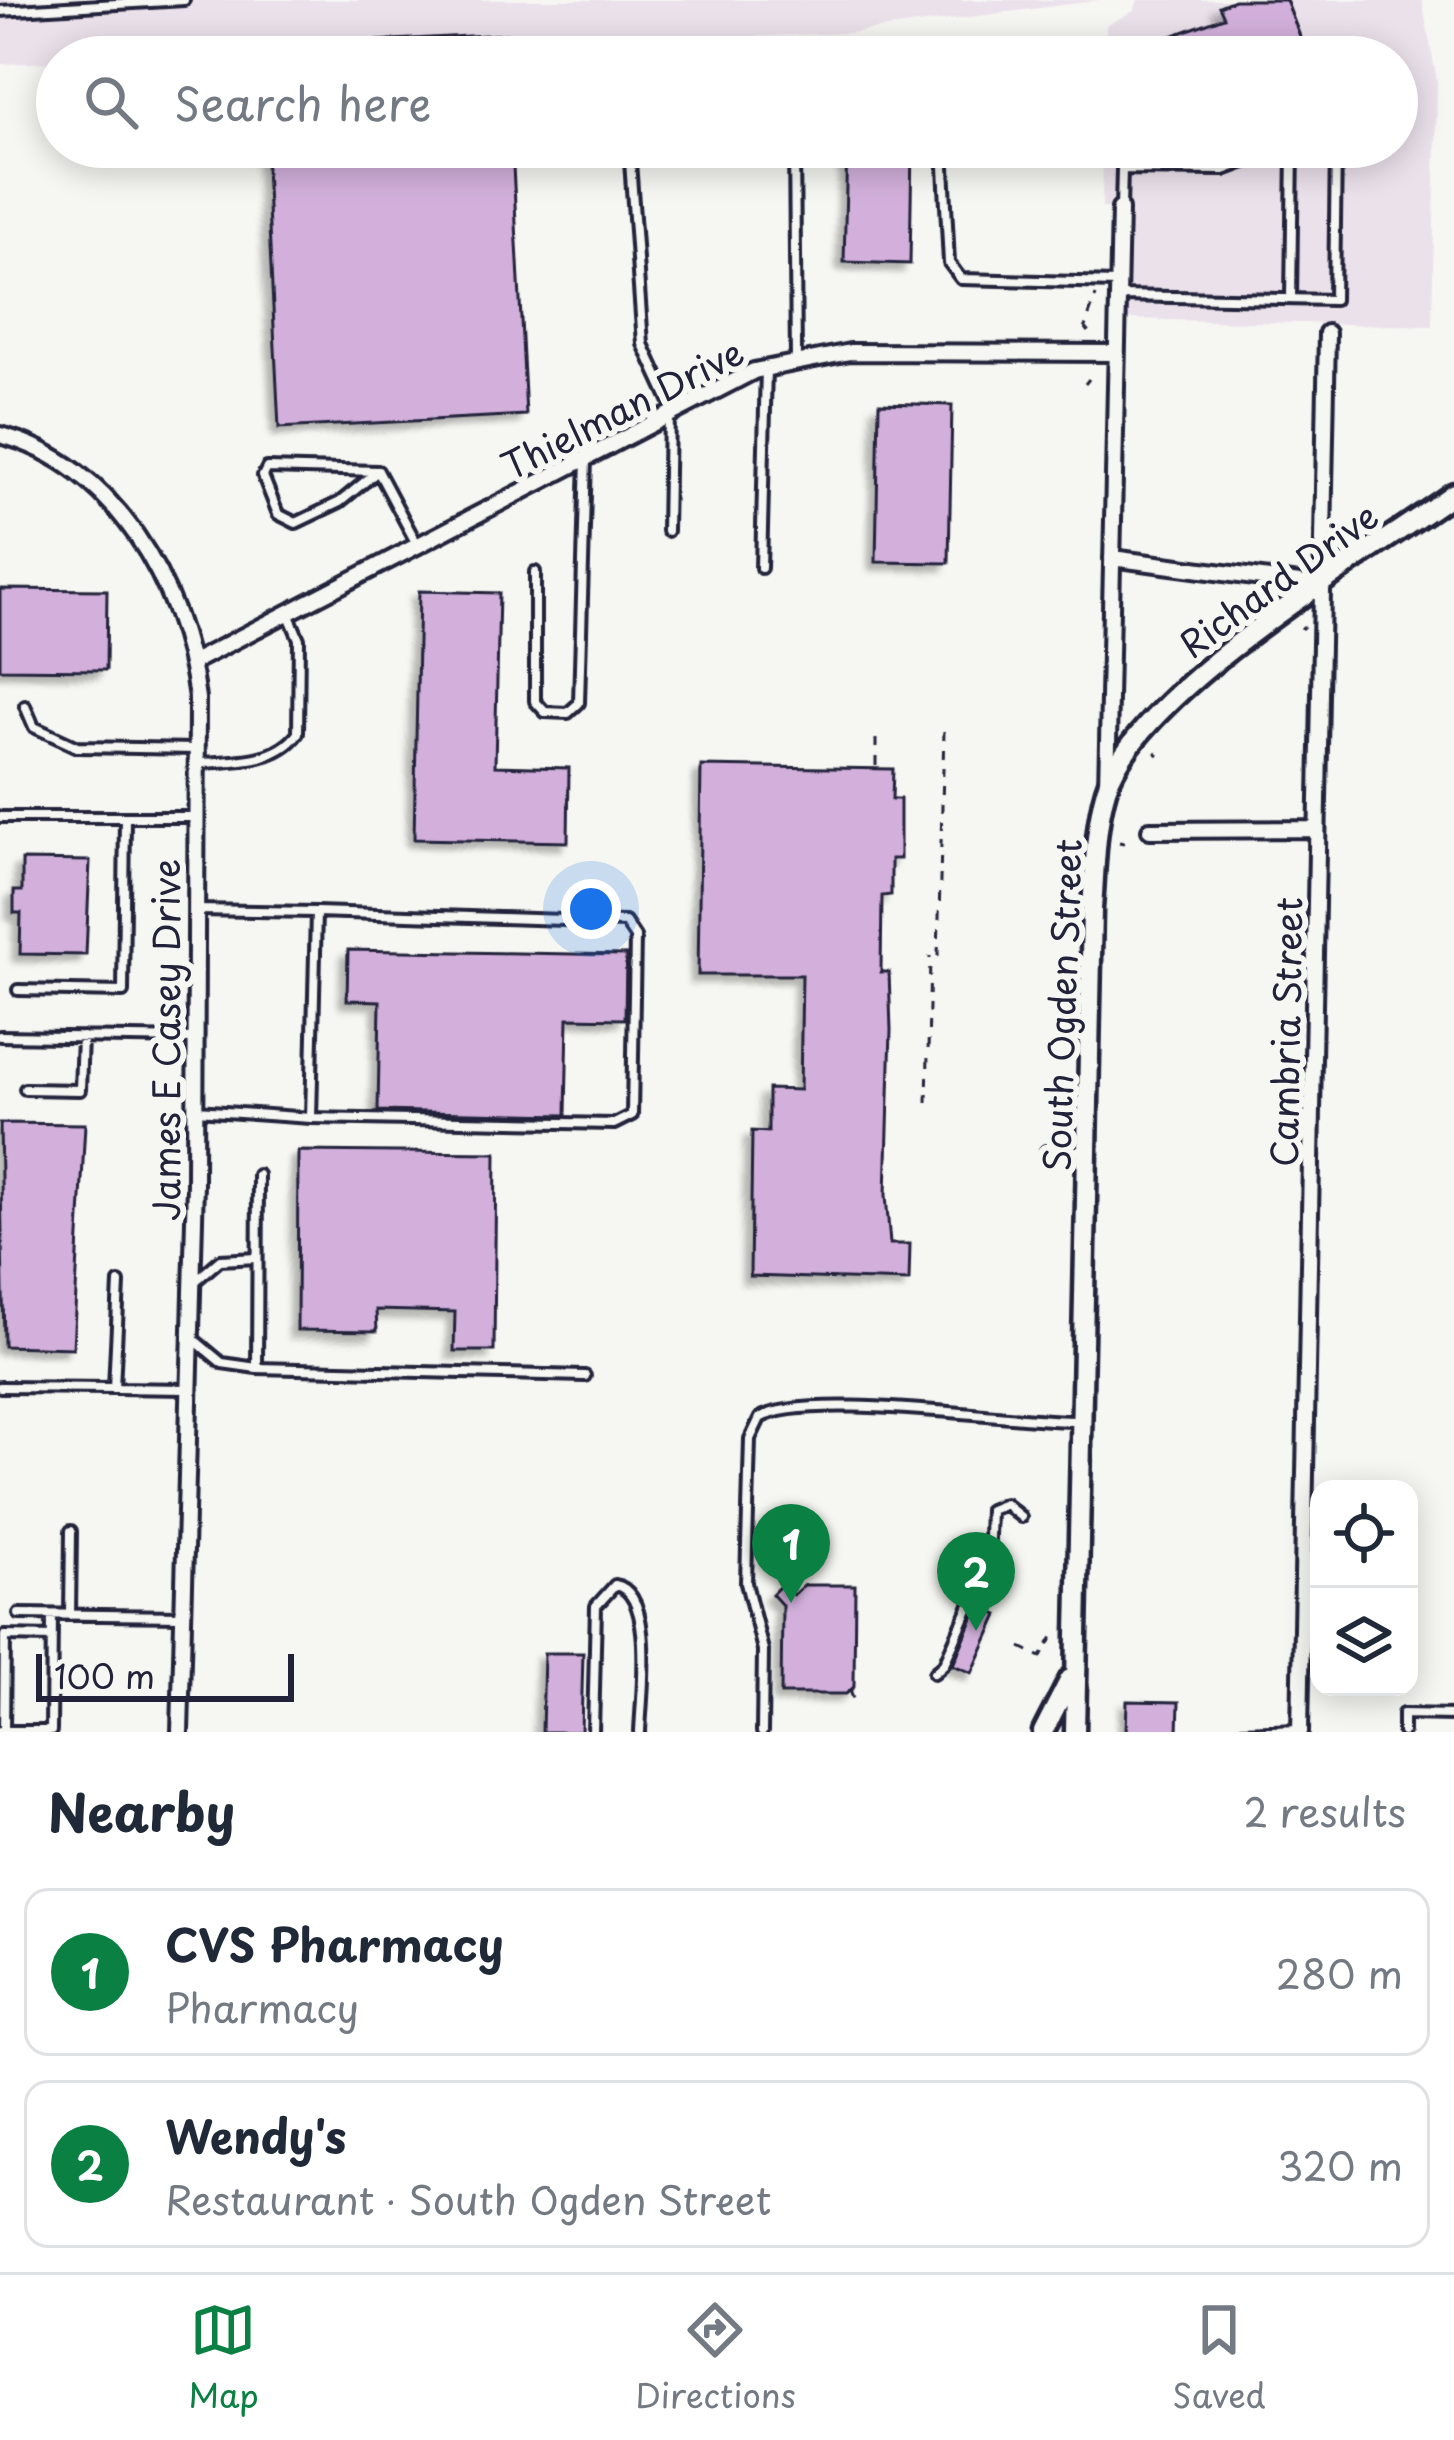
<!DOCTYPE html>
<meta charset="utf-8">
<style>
:root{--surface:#fff;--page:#f2f2f3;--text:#1f2937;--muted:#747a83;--line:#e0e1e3;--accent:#0b8043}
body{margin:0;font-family:"Playpen Sans",sans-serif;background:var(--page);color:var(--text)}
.controls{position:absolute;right:36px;bottom:36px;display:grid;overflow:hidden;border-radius:24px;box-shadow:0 6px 30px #0003}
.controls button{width:108px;height:108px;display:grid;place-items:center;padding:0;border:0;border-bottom:3px solid var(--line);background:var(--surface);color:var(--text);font:60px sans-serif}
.scale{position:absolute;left:36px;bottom:30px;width:258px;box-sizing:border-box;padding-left:12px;border:6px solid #22223b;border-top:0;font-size:33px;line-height:42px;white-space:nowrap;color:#22223b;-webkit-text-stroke:9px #f6f6f2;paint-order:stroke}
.you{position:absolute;left:591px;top:909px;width:42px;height:42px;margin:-30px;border:9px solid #fff;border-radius:50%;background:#1a73e8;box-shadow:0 0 0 18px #1a73e833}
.badge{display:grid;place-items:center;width:78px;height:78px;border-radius:50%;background:var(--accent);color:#fff;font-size:39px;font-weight:700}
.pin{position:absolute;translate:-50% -99px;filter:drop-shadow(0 3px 6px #0008)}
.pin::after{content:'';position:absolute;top:63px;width:42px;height:36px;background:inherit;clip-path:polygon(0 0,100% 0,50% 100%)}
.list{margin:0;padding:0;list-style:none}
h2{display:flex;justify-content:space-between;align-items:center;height:156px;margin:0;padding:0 48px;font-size:51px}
h2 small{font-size:39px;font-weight:400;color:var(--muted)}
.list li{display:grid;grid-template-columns:78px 1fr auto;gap:36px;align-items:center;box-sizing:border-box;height:168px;margin:0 24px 24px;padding:0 24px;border:3px solid var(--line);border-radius:24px}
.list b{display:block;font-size:45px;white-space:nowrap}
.list p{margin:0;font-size:39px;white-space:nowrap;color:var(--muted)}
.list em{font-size:39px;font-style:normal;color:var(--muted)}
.icon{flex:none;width:66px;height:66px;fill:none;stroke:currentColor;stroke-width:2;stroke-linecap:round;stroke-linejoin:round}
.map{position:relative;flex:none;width:1454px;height:1732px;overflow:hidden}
.search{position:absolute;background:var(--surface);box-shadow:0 6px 30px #0003;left:36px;right:36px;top:36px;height:132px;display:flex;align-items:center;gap:30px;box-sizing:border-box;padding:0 42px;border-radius:66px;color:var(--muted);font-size:45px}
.sheet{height:540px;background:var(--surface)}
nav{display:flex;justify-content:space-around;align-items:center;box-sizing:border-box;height:168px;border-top:3px solid var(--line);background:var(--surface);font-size:33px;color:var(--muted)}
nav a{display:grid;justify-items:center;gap:6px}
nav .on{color:var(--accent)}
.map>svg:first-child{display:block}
</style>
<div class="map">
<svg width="1454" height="1732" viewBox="0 0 1454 1732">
<defs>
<filter id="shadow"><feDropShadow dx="-7" dy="7" stdDeviation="3" flood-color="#0004"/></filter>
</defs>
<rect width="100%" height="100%" fill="#f6f6f2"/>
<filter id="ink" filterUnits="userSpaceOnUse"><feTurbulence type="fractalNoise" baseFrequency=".00833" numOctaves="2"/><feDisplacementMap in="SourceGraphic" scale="24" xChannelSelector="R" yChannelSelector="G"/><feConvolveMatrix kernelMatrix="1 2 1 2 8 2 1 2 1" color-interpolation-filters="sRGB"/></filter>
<g filter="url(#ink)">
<path fill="#ebe1eb" d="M0,0H1099L849,33L199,57H57V62L0,64Z
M1138,0H1422L1437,82L1432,326L1127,319L1129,210L1102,208L1103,147H1397V57H1105L1106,25L1134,11Z"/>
<path fill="#d2b0db" stroke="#22223b" stroke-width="3" filter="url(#shadow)" d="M1234,0H1286L1308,57H1177L1169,37L1224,17L1219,6Z
M506,34L508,57H279L278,46Z
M265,147H512L526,415L279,428Z
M847,147H912L910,264L844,262Z
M879,403L952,405L949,563L876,562Z
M0,589L107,590L106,670L0,669Z
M419,591L499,593L495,766L569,768L568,842L414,839Z
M701,766L893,769L892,799H900V859H891V895L882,896L881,972H889L891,1030L886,1195L890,1244H910L909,1281L750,1276L752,1131L768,1132V1089L800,1090L802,975H698Z
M22,860L90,861L86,955L20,954L21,913H14V891H22Z
M348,950L626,955L625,1019L568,1018L566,1115L378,1111L380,1001L347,1000Z
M0,1123L85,1124L73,1348L4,1346Z
M298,1151L496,1153L494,1351H454L455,1312L376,1310L377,1331L297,1330Z
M782,1584L793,1595L804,1585H855L854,1687L846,1694H781L782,1605L772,1594Z
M978,1606L998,1615L972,1673L953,1665Z
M544,1653H583L581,1732H542Z
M1127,1701L1179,1702L1178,1732H1126Z"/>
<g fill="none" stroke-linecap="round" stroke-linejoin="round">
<g stroke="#22223b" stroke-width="16">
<path id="service" d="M0,11L184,0
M629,147L643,344L673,409
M794,147L796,360
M943,147L949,263L961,279L1116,283
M1121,208L1122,169L1224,170L1286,147
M1118,296L1334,300L1336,147
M1291,299L1293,147
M378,471L267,468L263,476L278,514L296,523L340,502L378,471L418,546
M667,531L669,413
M761,568L766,368
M535,572V701L545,712L568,713L579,703L586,458
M25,706L34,727L77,747L197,749
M198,763C232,761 277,763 298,733L299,639L288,613
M0,817H195
M196,910L316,912L311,1118L196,1110
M18,990L123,992L125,817
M0,1036L194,1039
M25,1089L80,1090L82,1037
M311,1118L614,1124L632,1115L635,937L625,922L316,912
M1046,1151H1086
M258,1175L257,1368L585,1376
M119,1283L114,1388L188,1389
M193,1283L220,1260L257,1258
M192,1338L222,1363L257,1368
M0,1387L114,1388
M19,1614L183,1616
M70,1615L71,1531
M934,1673L944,1664L988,1564L990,1510L1005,1504L1021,1517
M0,1731H51L52,1615
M4,1731L5,1636L52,1637
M593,1732L596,1606L615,1585C656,1592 641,1698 640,1732
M762,1732L763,1650L746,1583L750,1439L760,1418C806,1390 1015,1422 1081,1421
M1240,1732L1300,1730
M1403,1732V1714L1454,1715"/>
</g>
<g stroke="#22223b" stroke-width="22">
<path id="minor" d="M0,435C115,464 183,586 197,698L195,1183L180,1732
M1112,558L1322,586
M193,662L754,371L850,352L1116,353
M1107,787L1120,209
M1150,830L1316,829
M1300,1732L1327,333"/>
</g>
<g stroke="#22223b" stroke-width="27">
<path id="tertiary" d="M1043,1732L1070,1679
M1075,1732L1092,909C1095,870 1095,827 1106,790C1136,691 1368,555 1454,493"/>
</g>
<path stroke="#22223b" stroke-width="3" stroke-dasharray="9 9" stroke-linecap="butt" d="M1089,332L1085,327L1096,296
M1085,384L1089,379
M1301,629L1304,626
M1155,752L1159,755
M876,766V731
M1119,842L1124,843
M938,956L944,731
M927,1103L930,956
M1021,1647L1041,1657L1053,1637
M850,1690L855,1705"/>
<use href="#service" stroke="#f6f6f2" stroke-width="8"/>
<use href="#minor" stroke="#f6f6f2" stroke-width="14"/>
<use href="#tertiary" stroke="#f6f6f2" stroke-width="18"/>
</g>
</g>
<g text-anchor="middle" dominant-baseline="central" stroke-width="12" stroke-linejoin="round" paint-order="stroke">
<g font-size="36" fill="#22223b" stroke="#f6f6f2">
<text transform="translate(622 408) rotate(-27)">Thielman Drive</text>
<text transform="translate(1278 579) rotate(-36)">Richard Drive</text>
<text transform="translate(1061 1005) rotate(-88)">South Ogden Street</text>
<text transform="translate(1285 1032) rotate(-89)">Cambria Street</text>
<text transform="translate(165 1040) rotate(-90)">James E Casey Drive</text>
</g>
</g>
</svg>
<div class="controls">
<button><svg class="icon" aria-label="locate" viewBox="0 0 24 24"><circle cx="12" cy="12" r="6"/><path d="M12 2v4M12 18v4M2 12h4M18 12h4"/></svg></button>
<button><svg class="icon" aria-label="layers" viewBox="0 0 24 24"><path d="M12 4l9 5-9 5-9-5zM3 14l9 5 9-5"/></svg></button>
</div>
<div class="scale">100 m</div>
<div class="you"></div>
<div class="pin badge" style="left:791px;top:1603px">1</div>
<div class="pin badge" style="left:976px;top:1631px">2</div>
<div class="search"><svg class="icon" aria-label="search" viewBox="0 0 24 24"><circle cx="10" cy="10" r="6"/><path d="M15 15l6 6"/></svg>Search here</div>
</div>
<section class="sheet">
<h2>Nearby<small>2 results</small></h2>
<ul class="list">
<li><span class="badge">1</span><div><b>CVS Pharmacy</b><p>Pharmacy</p></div><em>280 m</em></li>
<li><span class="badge">2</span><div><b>Wendy's</b><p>Restaurant · South Ogden Street</p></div><em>320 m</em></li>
</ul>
</section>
<nav>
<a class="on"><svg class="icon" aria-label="map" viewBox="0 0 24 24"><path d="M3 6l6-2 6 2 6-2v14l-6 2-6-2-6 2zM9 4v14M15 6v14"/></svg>Map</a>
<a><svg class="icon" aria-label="directions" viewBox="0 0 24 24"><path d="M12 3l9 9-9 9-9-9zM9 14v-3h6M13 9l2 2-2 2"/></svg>Directions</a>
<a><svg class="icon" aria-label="saved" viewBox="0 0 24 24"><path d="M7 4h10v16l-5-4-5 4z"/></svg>Saved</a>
</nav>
